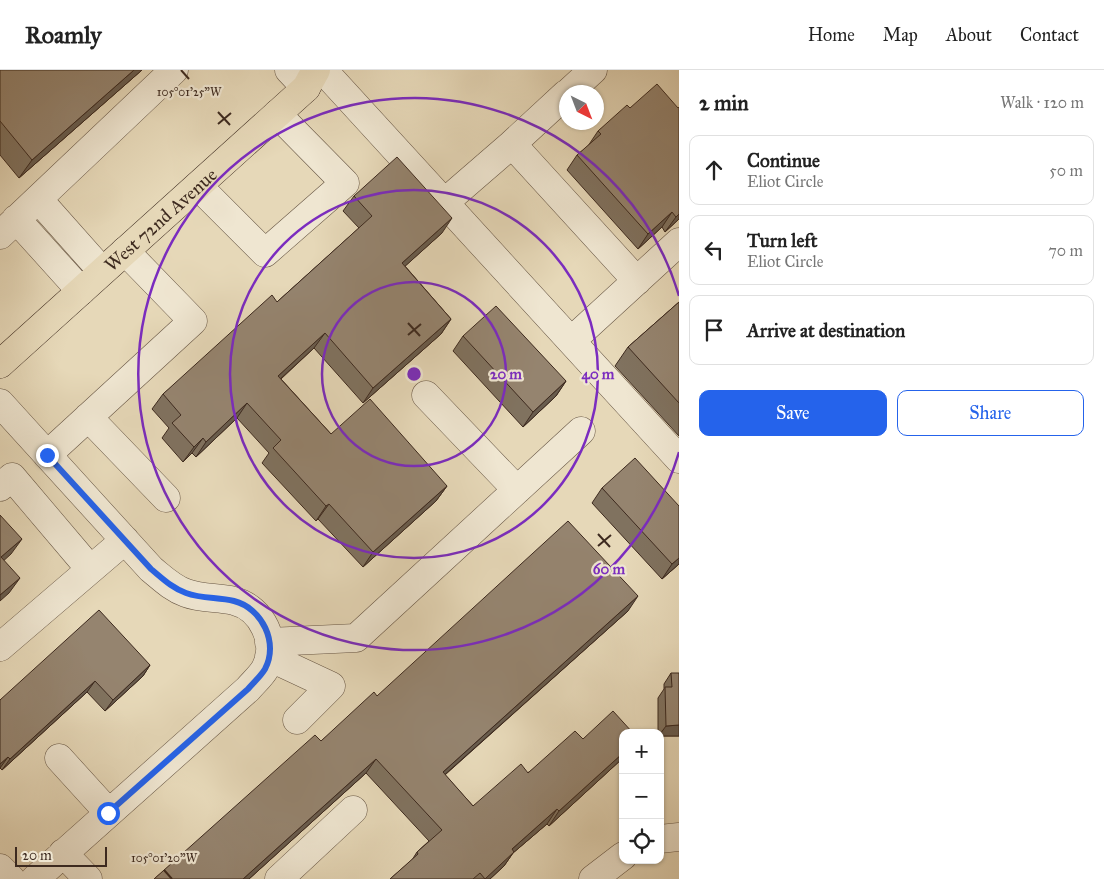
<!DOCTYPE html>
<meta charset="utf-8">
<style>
:root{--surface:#fff;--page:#f2f2f2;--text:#222;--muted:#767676;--line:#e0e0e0;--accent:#2563eb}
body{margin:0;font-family:"IM FELL Great Primer",serif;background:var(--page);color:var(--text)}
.controls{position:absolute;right:15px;bottom:15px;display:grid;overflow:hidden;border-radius:10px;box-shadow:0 1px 4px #0004}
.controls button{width:45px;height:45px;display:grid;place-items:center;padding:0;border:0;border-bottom:1px solid var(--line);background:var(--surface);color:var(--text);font:25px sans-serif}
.compass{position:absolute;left:559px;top:15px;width:45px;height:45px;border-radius:50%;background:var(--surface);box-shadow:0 1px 4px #0004;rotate:138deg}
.scale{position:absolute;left:15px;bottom:12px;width:92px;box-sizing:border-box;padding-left:5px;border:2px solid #3d2a1f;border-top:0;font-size:14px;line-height:18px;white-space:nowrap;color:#3d2a1f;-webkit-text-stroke:4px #efe6d1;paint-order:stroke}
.stop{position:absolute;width:15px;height:15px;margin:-11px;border:4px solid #2563eb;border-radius:50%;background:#fff}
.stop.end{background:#2563eb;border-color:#fff;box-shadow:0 1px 5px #0008}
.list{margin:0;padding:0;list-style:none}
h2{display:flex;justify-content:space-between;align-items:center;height:65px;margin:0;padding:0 20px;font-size:21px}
h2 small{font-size:16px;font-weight:400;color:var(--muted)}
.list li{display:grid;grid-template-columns:32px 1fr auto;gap:15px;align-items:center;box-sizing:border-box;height:70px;margin:0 10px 10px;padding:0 10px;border:1px solid var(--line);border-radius:10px}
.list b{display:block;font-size:19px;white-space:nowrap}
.list p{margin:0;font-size:16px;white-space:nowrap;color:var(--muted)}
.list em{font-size:16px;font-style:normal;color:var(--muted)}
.actions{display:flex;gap:10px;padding:15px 20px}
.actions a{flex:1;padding:11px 0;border:1px solid var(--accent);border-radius:10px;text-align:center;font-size:18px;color:var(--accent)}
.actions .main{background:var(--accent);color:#fff}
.icon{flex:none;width:28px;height:28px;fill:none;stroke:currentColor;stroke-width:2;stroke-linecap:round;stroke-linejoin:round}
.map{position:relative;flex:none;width:679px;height:809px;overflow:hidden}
header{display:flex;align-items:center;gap:30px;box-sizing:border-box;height:70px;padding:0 25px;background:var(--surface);border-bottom:1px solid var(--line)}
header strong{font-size:24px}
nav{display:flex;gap:28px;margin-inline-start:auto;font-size:18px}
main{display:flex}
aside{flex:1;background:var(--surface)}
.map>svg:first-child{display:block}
</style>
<header>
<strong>Roamly</strong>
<nav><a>Home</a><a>Map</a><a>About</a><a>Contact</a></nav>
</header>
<main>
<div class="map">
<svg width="679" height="809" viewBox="0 0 679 809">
<rect width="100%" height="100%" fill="#e6d8b8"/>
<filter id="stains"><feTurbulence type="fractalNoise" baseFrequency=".004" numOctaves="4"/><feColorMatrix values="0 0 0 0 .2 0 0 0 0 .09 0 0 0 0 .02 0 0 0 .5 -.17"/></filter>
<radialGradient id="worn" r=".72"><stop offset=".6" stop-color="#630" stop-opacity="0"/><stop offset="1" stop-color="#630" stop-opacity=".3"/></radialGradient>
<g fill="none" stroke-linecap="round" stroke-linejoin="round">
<g stroke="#675645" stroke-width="29">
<path id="minor" d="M289,0L306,18
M323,0L679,389
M569,22L593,0
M566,24L512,74L637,211
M198,116L265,183L345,113L277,44
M38,129L102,201
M445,132L512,74
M16,149L81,221
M0,165L174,0
M571,271L679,172
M426,325L517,420
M0,333L151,499C162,508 172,518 186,523C202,529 218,527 234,531C262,538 279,573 265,599C261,606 253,613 248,619L35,809
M88,347L166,428
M47,385L193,251L125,181
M0,417L12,407L90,499
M269,572L356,568L581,361
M0,577L125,470
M269,587L331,616L297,650
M59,688L109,743
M660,769L679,767
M63,783L88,809
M0,798L11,809
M279,809L353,740
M593,809L623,786"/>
</g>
<g stroke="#3d2a1f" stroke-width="29">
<g id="major">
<path id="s1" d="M0,294L306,18L316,0"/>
</g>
</g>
<use href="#minor" stroke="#efe6d1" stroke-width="28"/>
<use href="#major" stroke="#e6d8b8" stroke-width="28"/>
</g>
<path fill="#80725f" stroke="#3d2a1f" d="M0,0H142L19,108L0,85Z
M679,37V149L665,162L662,157L638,179L567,100L577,85L588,76L598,61L630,38H678Z
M354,126L442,163L405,196L451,249L441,264L363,333L314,278L281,309L331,364L447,416L436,431L363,497L318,449L316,451L262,393L269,383L237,348L196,387L192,383L183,392L162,368L169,358L152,339L163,324L277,232L359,158L343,141Z
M679,232V366L615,296L628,277Z
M463,266L566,311L556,326L523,357L453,281Z
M602,418L679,494L662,509L592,433Z
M628,541L445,705L473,736L583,669L623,663V688L549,756L547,754L513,783L504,796L490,809H390L412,790L417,782L429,771L366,703L249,809H154L321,671L377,626Z
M150,595L143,606L105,641L87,622L2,700L0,698V630Z
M671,603L679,666H660V663H658V628L664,619V614Z"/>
<path fill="#685c4e" stroke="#3d2a1f" d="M134,0H142L19,108L32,90Z
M672,142L662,157L638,179L648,164Z
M679,144V149L665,162L676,147Z
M452,148L442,163L392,208L402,193Z
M451,249L441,264L363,333L373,318Z
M325,263L314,278L267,321L278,306Z
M566,311L556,326L523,357L533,342Z
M247,333L237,348L196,387L206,372Z
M203,368L192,383L183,392L194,377Z
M447,416L436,431L363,497L373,482Z
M329,434L318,449L316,451L326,436Z
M22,469L11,484L0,494L1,487Z
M679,488V494L662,509L672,494Z
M20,508L9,523L0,531V525Z
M638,526L628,541L432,716L443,702Z
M150,595L143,606L105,641L113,630Z
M95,611L87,622L2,700L10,689Z
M679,655V666H660V664L666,656Z
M623,683V688L549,756L559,741Z
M8,687L0,698V694Z
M376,689L366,703L249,809H243Z
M557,739L547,754L513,783L504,796L490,809H484L512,779Z"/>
<path fill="#95846f" stroke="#3d2a1f" d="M0,0H134L32,90L0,51Z
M657,14L678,38L679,37V144L676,147L672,142L648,164L577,85L601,64L598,61L627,35L630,38Z
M397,87L452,148L402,193L451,249L373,318L325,263L278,306L331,364L370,329L447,416L373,482L329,434L326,436L273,378L281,370L247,333L206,372L203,368L194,377L172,353L181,345L163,324L272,225L277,232L372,146L354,126Z
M679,232V333L628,277Z
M496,236L566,311L533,342L463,266Z
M635,388L679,436V488L672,494L602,418Z
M0,445L22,469L1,487L20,508L0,525Z
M568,451L638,526L443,702L473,736L521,694L528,703L575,661L583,669L613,641L633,663H623V683L559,741L557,739L512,779L514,782L485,809L480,803L473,809H390L418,784L417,782L442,760L376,689L243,809H154L315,665L321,671L374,622L377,626Z
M99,540L150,595L113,630L95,611L10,689L8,687L0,694V630Z
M671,603H679V655L666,656L665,617H672Z"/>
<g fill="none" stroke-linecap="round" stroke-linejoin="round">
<path stroke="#2563eb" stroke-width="6" d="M47,385L151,499C162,508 172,518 186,523C202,529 218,527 234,531C262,538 279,573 265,599C261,606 253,613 248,619L108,743"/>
</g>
<path fill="none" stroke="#3d2a1f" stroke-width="2" d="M181,0L189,9M218,42L230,55M218,54L231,43M408,253L420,266M408,265L421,254M598,464L610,477M598,476L611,465M164,800L172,809"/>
<g fill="none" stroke="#7b2cbf" stroke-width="2.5">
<circle cx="414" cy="304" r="92"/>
<circle cx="414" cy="304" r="184"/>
<path d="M679 382A276 276 0 1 1 679 226"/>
</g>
<g text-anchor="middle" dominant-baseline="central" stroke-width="4.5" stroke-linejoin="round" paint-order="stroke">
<g font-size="19" fill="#3d2a1f" stroke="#efe6d1">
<text stroke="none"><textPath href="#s1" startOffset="216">West 72nd Avenue</textPath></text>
</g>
</g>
<g font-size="12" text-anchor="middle" fill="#3d2a1f" stroke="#efe6d1" stroke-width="4.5" stroke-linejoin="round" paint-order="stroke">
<text x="189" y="26">105°01'25"W</text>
<text x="164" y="792">105°01'20"W</text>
</g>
<circle cx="414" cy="304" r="8" fill="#7b2cbf" stroke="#efe6d1" stroke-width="2.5"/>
<g font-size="15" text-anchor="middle" font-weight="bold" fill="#7b2cbf" stroke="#efe6d1" stroke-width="4.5" stroke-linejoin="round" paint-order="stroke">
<text x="506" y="309">20 m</text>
<text x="598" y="309">40 m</text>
<text x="609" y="504">60 m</text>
</g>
<rect width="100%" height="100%" filter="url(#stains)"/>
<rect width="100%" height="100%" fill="url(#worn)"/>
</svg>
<div class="controls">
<button>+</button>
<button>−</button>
<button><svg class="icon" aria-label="locate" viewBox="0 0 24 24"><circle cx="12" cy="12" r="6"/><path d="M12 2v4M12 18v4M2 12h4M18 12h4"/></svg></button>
</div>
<svg class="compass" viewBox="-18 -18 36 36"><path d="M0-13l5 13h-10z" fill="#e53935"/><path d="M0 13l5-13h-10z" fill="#767676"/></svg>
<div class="scale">20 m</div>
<div class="stop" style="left:108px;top:743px"></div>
<div class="stop end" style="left:47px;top:385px"></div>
</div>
<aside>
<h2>2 min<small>Walk · 120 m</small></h2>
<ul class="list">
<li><svg class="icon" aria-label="ahead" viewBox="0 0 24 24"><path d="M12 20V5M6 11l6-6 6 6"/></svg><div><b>Continue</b><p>Eliot Circle</p></div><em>50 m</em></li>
<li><svg class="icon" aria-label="left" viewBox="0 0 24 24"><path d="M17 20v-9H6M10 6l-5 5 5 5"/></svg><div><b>Turn left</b><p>Eliot Circle</p></div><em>70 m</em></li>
<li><svg class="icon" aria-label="arrive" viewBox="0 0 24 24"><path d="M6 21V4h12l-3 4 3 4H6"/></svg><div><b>Arrive at destination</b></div></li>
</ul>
<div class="actions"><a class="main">Save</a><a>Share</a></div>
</aside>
</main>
